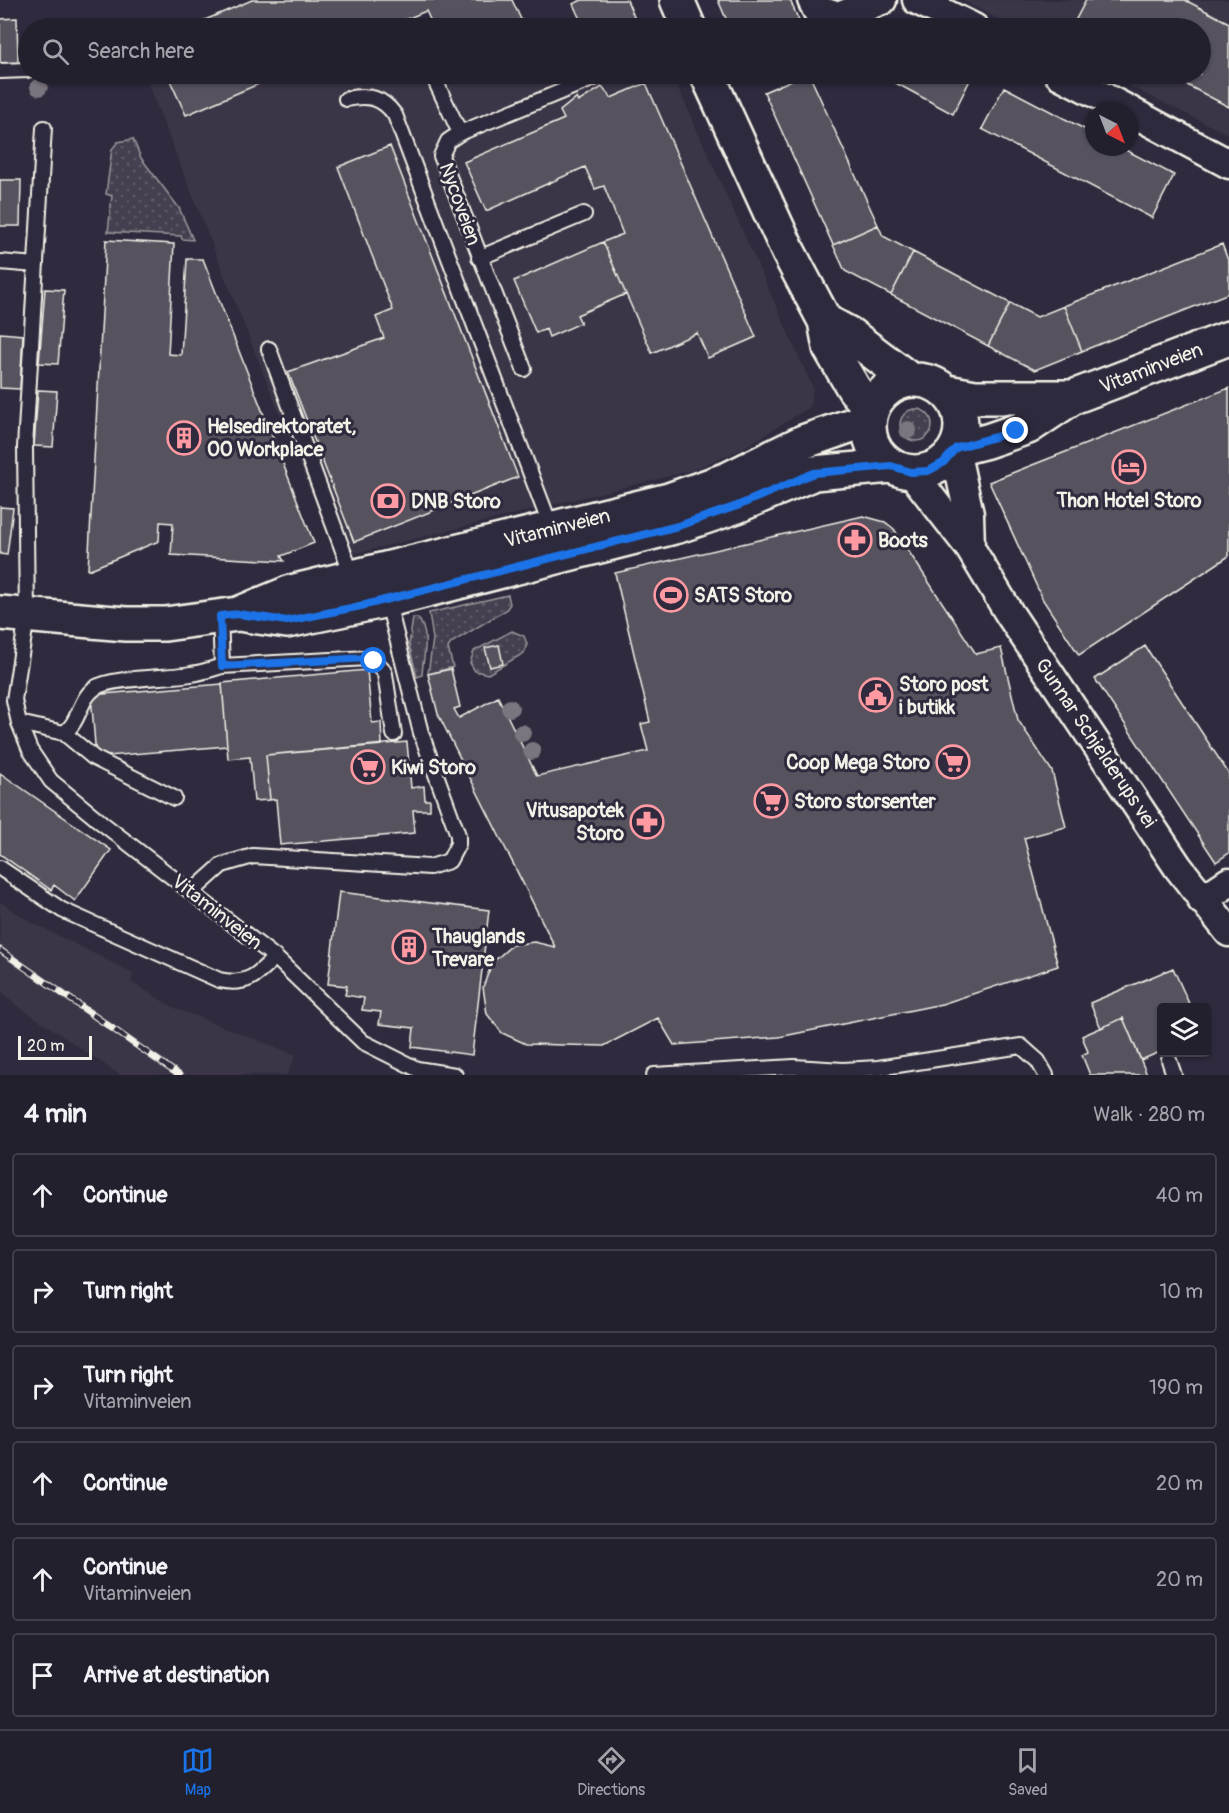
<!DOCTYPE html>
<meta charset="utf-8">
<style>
:root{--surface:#23202e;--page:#2b2836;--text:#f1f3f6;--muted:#a3a3aa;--line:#403e4a;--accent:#1a73e8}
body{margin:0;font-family:Pangolin,sans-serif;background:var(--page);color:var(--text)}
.controls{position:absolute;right:18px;bottom:18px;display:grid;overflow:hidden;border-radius:6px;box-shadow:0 2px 4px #0004}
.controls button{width:54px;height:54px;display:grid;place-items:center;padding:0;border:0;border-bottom:2px solid var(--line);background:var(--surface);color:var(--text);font:30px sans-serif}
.compass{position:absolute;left:1085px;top:102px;width:54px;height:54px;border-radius:50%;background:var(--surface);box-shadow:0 2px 4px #0004;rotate:138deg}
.scale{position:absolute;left:18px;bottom:15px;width:74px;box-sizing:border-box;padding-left:6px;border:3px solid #f4f1e8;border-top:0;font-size:16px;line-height:21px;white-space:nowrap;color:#f4f1e8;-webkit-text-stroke:4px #2f2a3d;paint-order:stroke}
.stop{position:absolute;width:18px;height:18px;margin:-14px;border:4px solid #1a73e8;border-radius:50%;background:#fff}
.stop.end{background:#1a73e8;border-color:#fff;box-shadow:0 2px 6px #0008}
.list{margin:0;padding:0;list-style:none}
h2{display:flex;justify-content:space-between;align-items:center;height:78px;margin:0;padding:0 24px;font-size:26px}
h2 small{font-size:20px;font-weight:400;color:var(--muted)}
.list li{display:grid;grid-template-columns:39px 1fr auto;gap:18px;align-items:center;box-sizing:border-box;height:84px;margin:0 12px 12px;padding:0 12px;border:2px solid var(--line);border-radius:6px}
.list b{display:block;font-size:22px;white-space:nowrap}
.list p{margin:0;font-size:20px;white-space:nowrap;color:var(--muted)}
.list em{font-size:20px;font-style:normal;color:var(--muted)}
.icon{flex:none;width:33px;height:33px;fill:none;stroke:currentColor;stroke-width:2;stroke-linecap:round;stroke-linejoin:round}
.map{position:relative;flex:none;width:1229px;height:1075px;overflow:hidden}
.search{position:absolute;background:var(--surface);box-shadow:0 2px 4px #0004;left:18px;right:18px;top:18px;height:66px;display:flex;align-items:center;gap:15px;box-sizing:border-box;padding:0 21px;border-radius:33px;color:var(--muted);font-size:22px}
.sheet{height:654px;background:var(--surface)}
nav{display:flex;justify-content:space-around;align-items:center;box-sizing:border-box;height:84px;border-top:2px solid var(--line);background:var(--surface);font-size:16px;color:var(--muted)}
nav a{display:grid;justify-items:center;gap:3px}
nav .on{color:var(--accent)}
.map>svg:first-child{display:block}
</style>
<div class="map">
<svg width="1229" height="1075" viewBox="0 0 1229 1075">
<defs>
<pattern id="grass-dots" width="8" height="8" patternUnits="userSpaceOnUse" patternTransform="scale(1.5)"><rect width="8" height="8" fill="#454050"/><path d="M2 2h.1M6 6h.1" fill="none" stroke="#605c69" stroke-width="1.8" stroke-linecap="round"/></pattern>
</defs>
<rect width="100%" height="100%" fill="#2f2a3d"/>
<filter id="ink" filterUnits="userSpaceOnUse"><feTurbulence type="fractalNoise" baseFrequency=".0167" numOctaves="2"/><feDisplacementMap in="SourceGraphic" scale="12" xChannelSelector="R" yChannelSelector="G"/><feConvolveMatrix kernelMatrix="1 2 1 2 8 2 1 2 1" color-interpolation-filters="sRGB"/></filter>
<g filter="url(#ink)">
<path fill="#3b3647" d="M962,0H1229V135L1105,74H1200V28H1015Z
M144,74H547L559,101L625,74H672L813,388L810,407L740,450L690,471L337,558Z
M0,902L29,921L133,973L131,982L175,1008L296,1055L287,1075H120L15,1004L0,990Z"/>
<path fill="url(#grass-dots)" stroke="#9c989c" stroke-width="1.5" d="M133,139L141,158L179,208L193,240L182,239L181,236L108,232L112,196L106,194L112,149L118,142Z
M900 425a16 16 0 1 1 32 0a16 16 0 1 1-32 0Z
M508,595L510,604L506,610L451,643L448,648L453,667L428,674L433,639L429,613Z
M413,618H418C431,635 423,656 422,675L417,677L409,645Z
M512,631L524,636L527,644L524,653L488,674L475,671L470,663L474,651Z"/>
<path fill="#56525f" stroke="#f4f1e8" stroke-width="1.5" d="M252,0H512L525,28H487L485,22L469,28H434L426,11L385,28H186Z
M582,0H627L635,19L614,28H604L601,21L584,28L573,4Z
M718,0H790L802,28H730Z
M1086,0H1185L1229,23V107L1166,74H1200V28H1080L1073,25Z
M17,18L18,64H0V19Z
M167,74H282L186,115Z
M806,74H809L878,225L833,245L764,92Z
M879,74H973L953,114Z
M646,83L756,337L708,358L697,333L652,353L603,242L623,234L604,186L595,189L585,167L486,211L464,162L564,119L560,111L576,98L578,102L602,87L611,98Z
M1004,87L1094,134V147H1120L1174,175L1152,218L982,129Z
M390,146L518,477L354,542L288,372L384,338L376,317L393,310L338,167Z
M0,180H21L20,226H0Z
M878,225L883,236L913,252L891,295L845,271L833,245Z
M106,240L174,244L168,354L181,355L187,259H203L314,543L281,556L284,561L171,555L173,523L160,522L159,541L88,570Z
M603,242L626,294L577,315L581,323L549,337L546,329L536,333L514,281Z
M1222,244L1229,263V293L1082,351L1064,306Z
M913,252L1010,303L988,346L891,295Z
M45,289L64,290L58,364L39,363Z
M1010,303L1037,317L1064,306L1082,351L1035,370L988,346Z
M0,333L23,335L20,389L0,388Z
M1229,388V556L1079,655L1043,600L989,482Z
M38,390L57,391L53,447L34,446Z
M0,507L13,508L7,555L0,554Z
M863,516L885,522L894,529L976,654L1001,648L1018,720L1052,771L1066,827L1024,838L1058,966L942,1004L779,1037L674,1045L658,1018L604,1046L526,1044L502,1033L487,1014L483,987L492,963L512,945L534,942L555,947L438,714L428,674L451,669L460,707L454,709L459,718L498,697L537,776L648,751L641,724L650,722L615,573Z
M499,645L503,664L490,667L485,648Z
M1145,646L1229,774V853L1216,862L1095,679Z
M367,670L372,723L381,722L382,745L266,755L270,800L254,801L250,757L228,759L222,683Z
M222,684L227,746L96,757L91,695Z
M407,742L411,788L424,786L425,800H430V810H413L415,833L280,845L276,799L270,800L266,755Z
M0,773L111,850L75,901L54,885L51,890L0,854Z
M339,892L489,910L472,1055L412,1047L414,1028L379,1024L381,1012L362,1010L364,998L345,995L347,986L328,984Z
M1173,968L1191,1008H1162V1051L1141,1060L1123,1018L1101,1028L1090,1003Z
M1123,1018L1147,1075H1090L1082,1055L1088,1052L1082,1036Z"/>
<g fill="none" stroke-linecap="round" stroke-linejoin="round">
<g stroke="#f4f1e8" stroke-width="18">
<path id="service" d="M0,71L28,70
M432,74L460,133
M346,99C368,94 382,97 395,115L552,530
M44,128L25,447L27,616L14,700L19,723L30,750L51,781L102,823L275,957L363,1042L417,1069L455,1075
M479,258L584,214
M0,262L36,265
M269,349L353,578
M524,369L441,156L448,141L460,133L604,74
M222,666L368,658L382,668L385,674L394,734
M19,723L64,733L94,758L174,798
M64,733C80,722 79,699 95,688C110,677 169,678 191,674C201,673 212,669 222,666L220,616
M0,868L62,910L219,980C246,986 257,976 275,957
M193,891L222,865L253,856L430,867L449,861L458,844V835L421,733L387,599
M1169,1060L1174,1075
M654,1075L794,1067L843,1070L878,1068L1021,1046L1038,1061L1046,1075"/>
</g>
<g stroke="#f4f1e8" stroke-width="33">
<path id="minor" d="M812,0L817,10L838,17L882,0
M917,0L974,28
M1059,74L1130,111
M1130,111L1229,164
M955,450L969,514L970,548
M911,472L970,548L1009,613L1178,867L1229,932
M1202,900L1229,882"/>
</g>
<g stroke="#f4f1e8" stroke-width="38">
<path id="tertiary" d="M677,0L689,28
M707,74L789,253L825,321L830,348L854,389L872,410
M825,321L849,334L910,380
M869 426a46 46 0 1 1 92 0a46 46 0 1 1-92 0Z
M947,392L975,397H1073
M956,449L987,441L1028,427L1073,397L1229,338
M0,613L126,624H165L238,614L287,621L388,600L678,526L737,506L814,473L891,466
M238,614L291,592L669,500L728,479L803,442L869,419"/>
</g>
<use href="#service" stroke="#2f2a3d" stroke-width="14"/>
<use href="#minor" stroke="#2f2a3d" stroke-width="28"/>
<use href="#tertiary" stroke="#2f2a3d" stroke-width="33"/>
<g stroke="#f4f1e8" stroke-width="7">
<path id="rail" d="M0,950L179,1075"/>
</g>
<use href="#rail" stroke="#2f2a3d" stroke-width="4.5" stroke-dasharray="14" stroke-linecap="butt"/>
</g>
<g fill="#7a757e">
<circle cx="39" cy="87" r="9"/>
<circle cx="908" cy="430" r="9"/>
<circle cx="510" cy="708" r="9"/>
<circle cx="522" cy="733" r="9"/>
<circle cx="532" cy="751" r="9"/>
</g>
</g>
<g fill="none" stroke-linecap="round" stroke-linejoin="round" filter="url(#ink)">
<path stroke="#1a73e8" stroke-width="8" d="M374,661L368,658L222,666L220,616L238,614L287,621L361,606L678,526L737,506L814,473L891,466L911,472L928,471L943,463L956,448L1016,431"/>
</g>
<defs>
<g id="building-ring" transform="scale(1.725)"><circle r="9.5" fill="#2f2a3d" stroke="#ff9aa2" stroke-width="1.5"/><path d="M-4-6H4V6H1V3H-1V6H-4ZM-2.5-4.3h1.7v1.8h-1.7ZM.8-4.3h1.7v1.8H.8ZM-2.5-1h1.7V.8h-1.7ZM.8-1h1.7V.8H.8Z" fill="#ff9aa2"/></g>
<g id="hotel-ring" transform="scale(1.725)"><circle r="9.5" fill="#2f2a3d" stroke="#ff9aa2" stroke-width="1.5"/><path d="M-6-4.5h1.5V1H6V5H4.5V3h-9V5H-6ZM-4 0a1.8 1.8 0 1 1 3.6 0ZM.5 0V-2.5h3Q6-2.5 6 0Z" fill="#ff9aa2"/></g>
<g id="bank-ring" transform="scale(1.725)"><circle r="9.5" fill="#2f2a3d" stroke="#ff9aa2" stroke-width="1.5"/><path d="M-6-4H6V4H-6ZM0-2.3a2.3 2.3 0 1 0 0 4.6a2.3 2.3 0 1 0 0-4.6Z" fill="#ff9aa2"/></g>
<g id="pharmacy-ring" transform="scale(1.725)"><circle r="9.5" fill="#2f2a3d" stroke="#ff9aa2" stroke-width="1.5"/><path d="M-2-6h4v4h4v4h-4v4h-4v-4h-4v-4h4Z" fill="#ff9aa2"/></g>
<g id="stadium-ring" transform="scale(1.725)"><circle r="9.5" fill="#2f2a3d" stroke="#ff9aa2" stroke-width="1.5"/><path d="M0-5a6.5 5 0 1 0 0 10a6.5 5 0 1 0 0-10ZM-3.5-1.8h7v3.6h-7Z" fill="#ff9aa2"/></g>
<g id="civic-ring" transform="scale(1.725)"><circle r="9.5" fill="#2f2a3d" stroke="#ff9aa2" stroke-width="1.5"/><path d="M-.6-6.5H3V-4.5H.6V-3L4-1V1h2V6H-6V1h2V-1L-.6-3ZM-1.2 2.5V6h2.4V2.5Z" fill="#ff9aa2"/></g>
<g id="supermarket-ring" transform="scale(1.725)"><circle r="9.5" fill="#2f2a3d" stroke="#ff9aa2" stroke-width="1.5"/><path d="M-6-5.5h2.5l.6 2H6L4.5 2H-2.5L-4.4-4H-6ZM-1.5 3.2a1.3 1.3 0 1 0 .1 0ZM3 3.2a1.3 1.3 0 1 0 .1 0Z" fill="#ff9aa2"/></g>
</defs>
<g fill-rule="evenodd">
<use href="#building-ring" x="184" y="438"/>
<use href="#hotel-ring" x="1129" y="467"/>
<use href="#bank-ring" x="388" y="501"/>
<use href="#pharmacy-ring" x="855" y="540"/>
<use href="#stadium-ring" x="671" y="595"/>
<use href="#civic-ring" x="876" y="695"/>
<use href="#supermarket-ring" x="953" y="762"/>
<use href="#supermarket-ring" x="368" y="767"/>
<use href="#supermarket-ring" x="771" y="801"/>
<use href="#pharmacy-ring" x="647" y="822"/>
<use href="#building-ring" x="409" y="947"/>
</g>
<g text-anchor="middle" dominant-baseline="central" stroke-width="6" stroke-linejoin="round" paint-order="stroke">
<g font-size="20" fill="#f4f1e8" stroke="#2f2a3d">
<text transform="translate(460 204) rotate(70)">Nycoveien</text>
<text transform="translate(1151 368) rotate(-21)">Vitaminveien</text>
<text transform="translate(557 528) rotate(-14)">Vitaminveien</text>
<text transform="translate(1096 743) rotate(56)">Gunnar Schjelderups vei</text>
<text transform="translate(217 912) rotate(38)">Vitaminveien</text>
</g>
<g font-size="20" font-weight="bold" fill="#f4f1e8" stroke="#2f2a3d" text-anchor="start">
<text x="207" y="426">Helsedirektoratet,<tspan x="207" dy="23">OO Workplace</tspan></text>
<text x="1129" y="500" text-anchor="middle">Thon Hotel Storo</text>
<text x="411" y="501">DNB Storo</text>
<text x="878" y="540">Boots</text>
<text x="694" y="595">SATS Storo</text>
<text x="899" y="684">Storo post<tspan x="899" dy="23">i butikk</tspan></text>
<text x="930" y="762" text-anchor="end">Coop Mega Storo</text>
<text x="391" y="767">Kiwi Storo</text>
<text x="794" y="801">Storo storsenter</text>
<text x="624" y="810" text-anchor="end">Vitusapotek<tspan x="624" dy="23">Storo</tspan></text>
<text x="432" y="936">Thauglands<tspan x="432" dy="23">Trevare</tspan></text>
</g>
</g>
</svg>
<div class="controls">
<button><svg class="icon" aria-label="layers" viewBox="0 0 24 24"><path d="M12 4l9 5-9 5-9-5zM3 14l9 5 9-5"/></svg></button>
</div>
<svg class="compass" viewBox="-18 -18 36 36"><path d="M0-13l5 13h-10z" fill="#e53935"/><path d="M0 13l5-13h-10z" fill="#a3a3aa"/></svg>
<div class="scale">20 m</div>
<div class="stop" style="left:374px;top:661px"></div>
<div class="stop end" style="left:1016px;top:431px"></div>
<div class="search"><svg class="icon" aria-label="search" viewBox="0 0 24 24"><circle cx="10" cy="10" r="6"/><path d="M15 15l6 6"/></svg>Search here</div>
</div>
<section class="sheet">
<h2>4 min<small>Walk · 280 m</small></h2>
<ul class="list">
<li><svg class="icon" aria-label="ahead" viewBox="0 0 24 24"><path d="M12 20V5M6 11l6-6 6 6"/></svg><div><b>Continue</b></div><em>40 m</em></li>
<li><svg class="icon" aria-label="right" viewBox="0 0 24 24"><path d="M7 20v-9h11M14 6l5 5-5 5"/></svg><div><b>Turn right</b></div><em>10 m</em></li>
<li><svg class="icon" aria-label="right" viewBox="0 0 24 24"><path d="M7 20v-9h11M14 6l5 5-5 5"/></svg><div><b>Turn right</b><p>Vitaminveien</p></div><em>190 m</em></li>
<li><svg class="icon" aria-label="ahead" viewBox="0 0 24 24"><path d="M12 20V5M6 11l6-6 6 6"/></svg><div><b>Continue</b></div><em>20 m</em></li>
<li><svg class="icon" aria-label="ahead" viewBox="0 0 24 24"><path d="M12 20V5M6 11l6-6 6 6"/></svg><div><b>Continue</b><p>Vitaminveien</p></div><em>20 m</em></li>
<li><svg class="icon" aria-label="arrive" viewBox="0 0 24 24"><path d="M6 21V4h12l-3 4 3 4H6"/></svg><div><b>Arrive at destination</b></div></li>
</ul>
</section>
<nav>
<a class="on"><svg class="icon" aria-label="map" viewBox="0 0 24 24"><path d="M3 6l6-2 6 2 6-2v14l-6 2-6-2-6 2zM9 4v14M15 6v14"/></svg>Map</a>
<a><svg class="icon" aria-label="directions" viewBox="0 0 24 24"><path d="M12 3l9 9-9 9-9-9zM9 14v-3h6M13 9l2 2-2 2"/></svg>Directions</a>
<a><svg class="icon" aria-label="saved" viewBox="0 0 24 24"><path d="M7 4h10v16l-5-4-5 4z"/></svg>Saved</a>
</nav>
